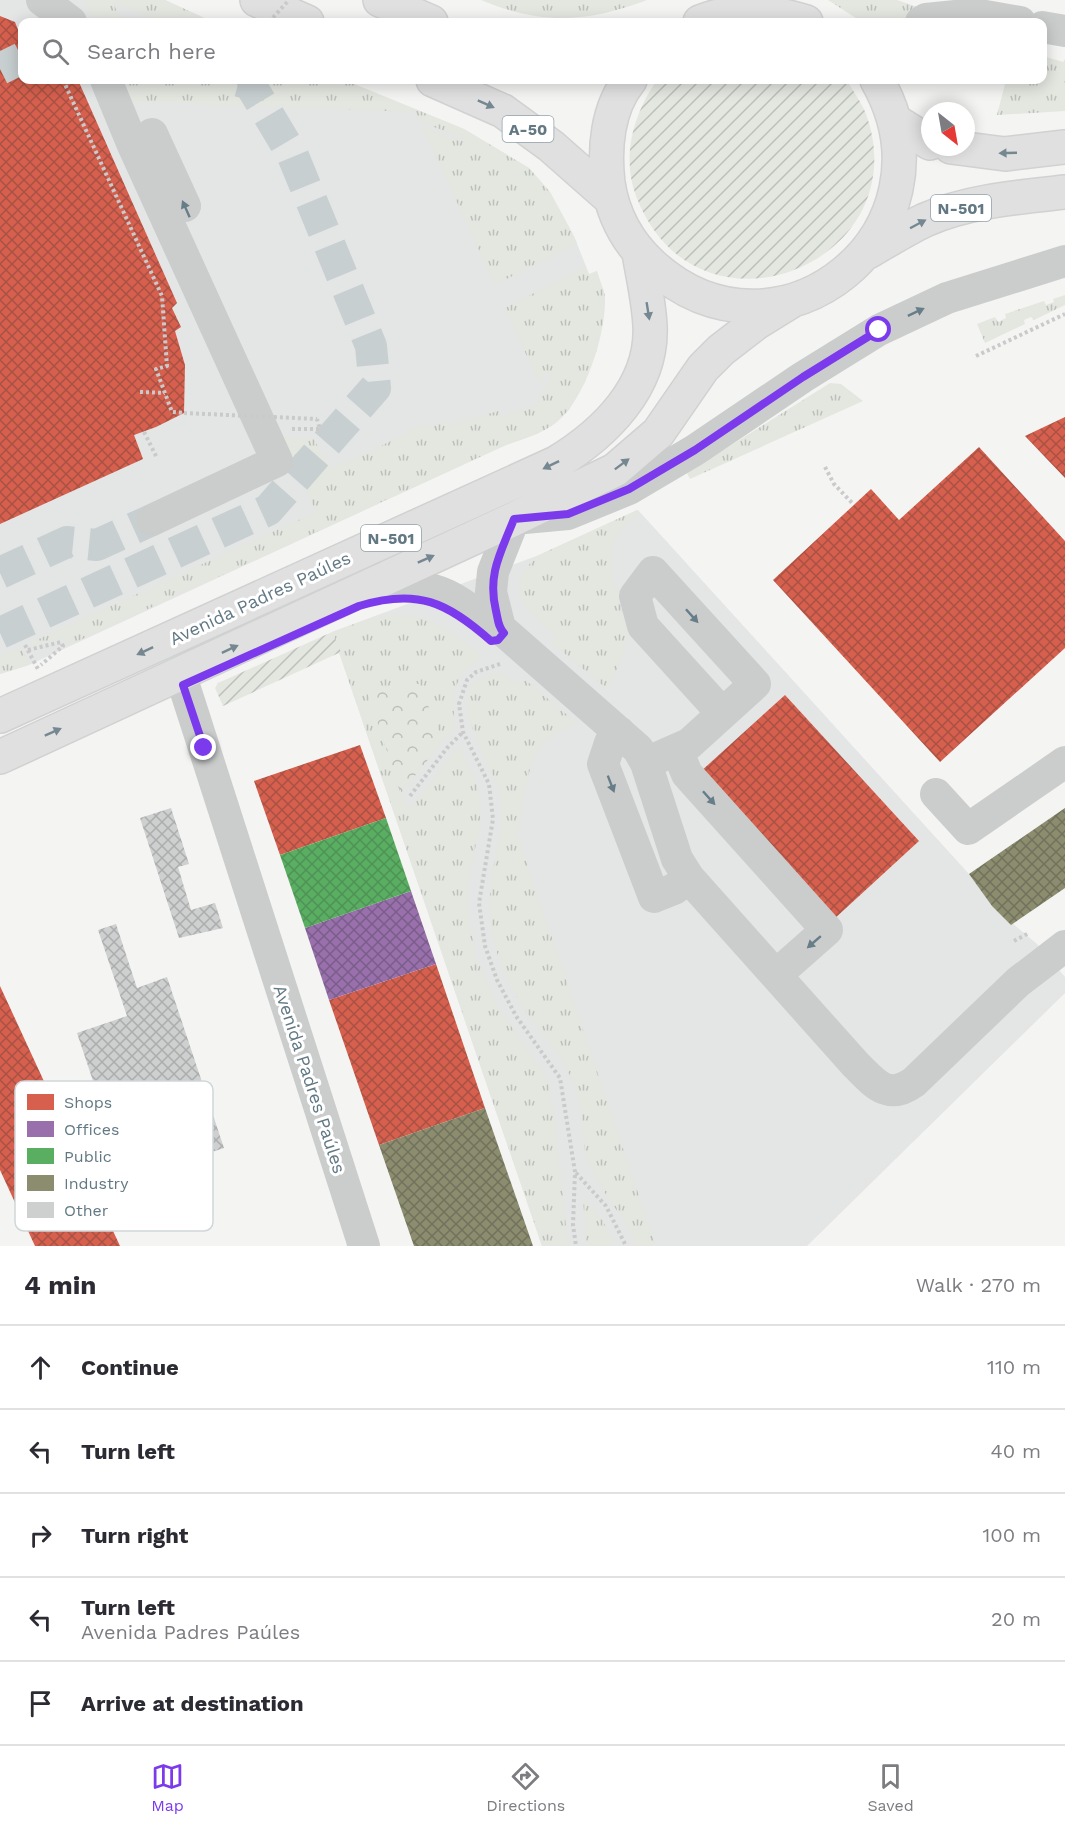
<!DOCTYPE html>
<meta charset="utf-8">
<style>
:root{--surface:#fff;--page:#f2f2f3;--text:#2b2b33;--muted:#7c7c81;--line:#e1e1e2;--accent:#7c3aed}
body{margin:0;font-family:"Work Sans",sans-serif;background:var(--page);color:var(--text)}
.compass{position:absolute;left:921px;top:102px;width:54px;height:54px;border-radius:50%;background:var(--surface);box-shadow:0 3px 15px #0003;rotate:149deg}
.stop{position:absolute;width:18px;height:18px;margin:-14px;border:4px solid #7c3aed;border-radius:50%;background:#fff}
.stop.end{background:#7c3aed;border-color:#fff;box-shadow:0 2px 6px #0008}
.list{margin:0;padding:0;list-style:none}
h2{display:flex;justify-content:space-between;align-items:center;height:78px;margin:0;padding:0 24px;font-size:26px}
h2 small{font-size:20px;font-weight:400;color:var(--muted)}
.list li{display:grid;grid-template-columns:39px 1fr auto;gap:18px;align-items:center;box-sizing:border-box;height:84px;padding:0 24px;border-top:2px solid var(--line)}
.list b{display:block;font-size:22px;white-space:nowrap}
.list p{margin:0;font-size:20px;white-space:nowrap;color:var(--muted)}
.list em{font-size:20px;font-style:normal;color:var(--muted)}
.icon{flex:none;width:33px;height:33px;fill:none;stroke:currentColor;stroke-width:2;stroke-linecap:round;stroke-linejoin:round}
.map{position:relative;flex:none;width:1065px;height:1246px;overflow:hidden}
.search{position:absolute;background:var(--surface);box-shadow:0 3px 15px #0003;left:18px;right:18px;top:18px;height:66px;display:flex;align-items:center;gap:15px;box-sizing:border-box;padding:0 21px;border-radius:12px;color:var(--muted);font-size:22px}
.sheet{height:498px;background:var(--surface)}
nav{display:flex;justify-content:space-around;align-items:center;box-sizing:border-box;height:84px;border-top:2px solid var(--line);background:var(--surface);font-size:16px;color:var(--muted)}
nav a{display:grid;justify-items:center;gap:3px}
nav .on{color:var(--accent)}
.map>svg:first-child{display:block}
</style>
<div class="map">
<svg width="1065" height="1246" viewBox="0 0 1065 1246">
<defs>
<pattern id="grass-tufts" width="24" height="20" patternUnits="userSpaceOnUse" patternTransform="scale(1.5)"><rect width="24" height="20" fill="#e4e7e0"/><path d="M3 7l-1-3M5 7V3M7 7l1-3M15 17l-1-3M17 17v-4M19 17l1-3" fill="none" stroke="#bcc0bb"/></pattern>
<pattern id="forest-crowns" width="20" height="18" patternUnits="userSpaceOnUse" patternTransform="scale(1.5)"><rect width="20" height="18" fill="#e4e7e0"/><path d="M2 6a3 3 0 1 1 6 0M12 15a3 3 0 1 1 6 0" fill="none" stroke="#bcc0bb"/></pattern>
<pattern id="garden-furrows" width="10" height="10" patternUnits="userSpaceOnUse" patternTransform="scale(1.5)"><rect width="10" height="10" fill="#e4e7e0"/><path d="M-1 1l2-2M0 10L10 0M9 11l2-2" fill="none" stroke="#bcc0bb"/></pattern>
<pattern id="shops-cross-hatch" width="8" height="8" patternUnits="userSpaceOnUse" patternTransform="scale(1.5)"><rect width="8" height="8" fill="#d6604d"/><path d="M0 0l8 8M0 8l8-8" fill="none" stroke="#a85144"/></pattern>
<pattern id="offices-cross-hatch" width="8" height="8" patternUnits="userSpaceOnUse" patternTransform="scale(1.5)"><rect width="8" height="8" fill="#9970ab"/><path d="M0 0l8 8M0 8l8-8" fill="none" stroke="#7a5d8a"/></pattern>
<pattern id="public-cross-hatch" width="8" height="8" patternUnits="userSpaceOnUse" patternTransform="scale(1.5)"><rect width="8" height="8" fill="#5aae61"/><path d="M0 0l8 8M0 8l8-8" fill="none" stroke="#4e9256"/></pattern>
<pattern id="industry-cross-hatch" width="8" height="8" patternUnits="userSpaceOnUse" patternTransform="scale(1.5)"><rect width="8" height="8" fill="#8c8c6e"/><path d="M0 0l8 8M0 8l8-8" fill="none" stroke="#70725c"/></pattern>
<pattern id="building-cross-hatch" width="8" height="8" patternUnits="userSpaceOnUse" patternTransform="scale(1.5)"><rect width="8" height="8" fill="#cecfcf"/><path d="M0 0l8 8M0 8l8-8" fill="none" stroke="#abadae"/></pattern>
</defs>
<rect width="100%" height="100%" fill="#f4f4f2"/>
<path fill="#e4e5e5" d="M0,0H165L213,22H22V80H344L464,129L529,168L550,192L574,236L589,274L597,271L605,297L600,336L585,382L569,410L555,423L537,434L506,445L29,665L0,674Z
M638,510L969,874L992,906L1037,944L1065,977V993L807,1246H542L332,632L539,555Z"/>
<path fill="url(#grass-tufts)" d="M84,0H165L213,22H166L113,2L121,22H94Z
M481,0H647C586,23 541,25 481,0Z
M828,0H897L924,9L899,22H862Z
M1043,56L1063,62L1065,59V111L997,115L1006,80H1042Z
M120,80L224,84L225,80H344L464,129L529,168L550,192L577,243L495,285L422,126L461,142L462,137L420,122L415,112L131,102Z
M585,267L589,275L597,271C599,280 605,290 605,298C606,335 585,399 557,422C542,434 523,439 506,445L67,646L62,638L31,647L30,643L316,512L283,438H313L331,469L404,435L411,429L447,422L451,425L498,411L503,417L537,405L551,375L546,372L540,385L505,308Z
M1065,295V305L1034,320L1031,317L1024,320L1025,324L985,343L977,324L995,317L998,322L1006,318L1005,314L1044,301L1046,305L1054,302L1053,299Z
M830,383L841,384L863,401L690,479L687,473Z
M637,510L640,513C612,532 606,552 615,584C618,594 624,604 626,615C631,641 619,666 607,689L551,642L556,636C527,611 499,589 539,555Z
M390,615C434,614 451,631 483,657C452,675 452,694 455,728L443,741L419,684L366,689L408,811L459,746L476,782L480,798V825L469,877L468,915L476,957L498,1008L547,1077L556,1130L568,1246H542L332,632L368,619Z
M21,647L29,665L0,674V656Z
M502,673L517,685L523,678L577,723C538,739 534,748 526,787C522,804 519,820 518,837L656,1246H636C625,1214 598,1191 587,1159C583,1150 584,1138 583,1128C581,1106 577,1088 566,1068C557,1049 541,1033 529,1016C516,998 505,977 498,956C491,933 488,908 491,884C494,854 506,825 500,795C493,761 429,680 502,673Z
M583,1200L588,1201L603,1221L615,1246H587Z"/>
<path fill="url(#forest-crowns)" d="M419,684L443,741L401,793L366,688Z"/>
<path fill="url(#garden-furrows)" d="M657,80H845L848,82C854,93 862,103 866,114C920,263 696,354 636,196C621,156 634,113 657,80Z
M332,632L341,652L223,706L215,688L218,683Z"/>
<path fill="url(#shops-cross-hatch)" d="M0,16L15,22L22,40V80H78L177,303L172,308L181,327L175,331L185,365L184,413L156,427L134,435L143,459L0,524Z
M1065,417V478L1025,436Z
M979,447L1065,541V648L940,762L773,580L871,489L899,520Z
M785,695L919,841L833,920L699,773Z
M360,745L386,818L280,855L254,781Z
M436,964L485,1108L379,1145L329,1000Z
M0,986L120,1246H35L0,1170Z"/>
<path fill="url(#offices-cross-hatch)" d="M411,891L436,964L329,1000L305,928Z"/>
<path fill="url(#public-cross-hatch)" d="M386,818L411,891L305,928L280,855Z"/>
<path fill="url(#industry-cross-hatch)" d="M1065,808V888L1011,925L992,906L969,874Z
M485,1108L533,1246H414L379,1145Z"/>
<path fill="url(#building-cross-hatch)" d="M171,808L189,864L178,867L191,910L215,903L223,928L179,938L140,818Z
M116,924L137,988L167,977L224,1148L176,1164L183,1184L133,1201L77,1033L127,1016L98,930Z"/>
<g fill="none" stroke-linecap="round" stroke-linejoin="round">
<path stroke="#c8cfd1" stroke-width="32" stroke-dasharray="32 16" stroke-linecap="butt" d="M0,69L22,58
M0,573L67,542L97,545L152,520
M0,633L268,510L375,388L371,346L293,156L250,84L236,80"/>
<g stroke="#d0d1d1" stroke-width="36">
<path id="highway" d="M257,0L307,22
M380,0L431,22
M700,22C734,8 772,11 806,22
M433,80L503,111L551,146L610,198
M630,80C607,108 604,149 608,183C613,216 629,244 652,265C779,381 963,231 877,80
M895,121L930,143
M951,147L1005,154L1065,147
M868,252C887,241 906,229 925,220C968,201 1019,197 1065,192
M0,716L556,463C604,434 653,387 650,326C649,302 643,277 639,253
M0,757L514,519L615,470L658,433L703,368L721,350L756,323L790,302"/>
</g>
<path stroke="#cacacb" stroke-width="4" stroke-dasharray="3 3" stroke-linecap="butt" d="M63,80L162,296L167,366L156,369L172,412L184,413
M976,356L1065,314
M140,392L165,393
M292,429H320L317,419
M144,432L157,458
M825,467L834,484L854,505
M25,645L38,669
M28,650L61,642L63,646L41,665
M500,664L476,672L467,680L459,704L463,732L489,784L493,819L479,903L485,946L497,980L516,1016L560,1078L575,1172L573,1225L576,1246
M410,796L447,748L463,732
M1014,941L1029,933
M576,1173L606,1206L626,1246"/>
<path stroke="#cbcdcd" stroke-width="32" d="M42,0L71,22
M921,22L926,19L974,14L1020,22
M1042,27L1065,31
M106,80L132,143L277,461L152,520
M152,134L185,206
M383,578C404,584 427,586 447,595C466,604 481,619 500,628L638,749L646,763L677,859L689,878L856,1065C875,1084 888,1101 914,1082L1018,982L1065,946
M500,628L491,592L493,572L514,519L568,514L629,489L695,450L803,377L879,330L947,298L1065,261
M180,673L364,1246
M619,732L610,743L603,764L654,897L674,889L689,878
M677,750L687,774L827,930L776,975
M646,763L689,744L755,684L653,572L635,596L643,626L722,713
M936,794L968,829L1065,762"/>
<use href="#highway" stroke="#e0e0e0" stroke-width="33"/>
<path stroke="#cacacb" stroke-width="4" stroke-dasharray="3 3" stroke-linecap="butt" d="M269,22L289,0
M184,413L317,419"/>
</g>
<defs><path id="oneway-solid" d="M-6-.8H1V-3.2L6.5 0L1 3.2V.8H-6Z" transform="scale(1.5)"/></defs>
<g fill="#758892">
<use href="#oneway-solid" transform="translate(486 104) rotate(24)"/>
<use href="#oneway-solid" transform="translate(1008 153) rotate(178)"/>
<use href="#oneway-solid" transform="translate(918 224) rotate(-28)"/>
<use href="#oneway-solid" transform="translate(648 311) rotate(81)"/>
<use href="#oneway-solid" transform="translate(622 464) rotate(-37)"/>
<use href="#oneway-solid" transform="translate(551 465) rotate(154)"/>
<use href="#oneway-solid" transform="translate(426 559) rotate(-24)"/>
<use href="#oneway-solid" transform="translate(230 649) rotate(-25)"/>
<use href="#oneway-solid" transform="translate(145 651) rotate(155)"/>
<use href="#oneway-solid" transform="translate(53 732) rotate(-24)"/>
</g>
<g fill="#677d88">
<use href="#oneway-solid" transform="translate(186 209) rotate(-114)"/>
<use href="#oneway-solid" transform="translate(916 312) rotate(-25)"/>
<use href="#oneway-solid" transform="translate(692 616) rotate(48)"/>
<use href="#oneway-solid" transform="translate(611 784) rotate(69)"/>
<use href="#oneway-solid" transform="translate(709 798) rotate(48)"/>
<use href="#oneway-solid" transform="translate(814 942) rotate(139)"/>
</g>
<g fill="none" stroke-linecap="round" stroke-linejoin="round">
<path stroke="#7c3aed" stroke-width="8" d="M204,748L183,685L359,606C417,588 447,602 491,641L498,640L504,633C498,627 498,619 496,611C487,574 501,552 514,519L568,514L629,489L695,450L803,377L879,330"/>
</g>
<g text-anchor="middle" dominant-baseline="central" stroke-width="6" stroke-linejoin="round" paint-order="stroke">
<g fill="#fff" stroke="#91a1a9" stroke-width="1.5">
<rect x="502.5" y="116" width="51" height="26" rx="4.5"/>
<rect x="931" y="195" width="60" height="26" rx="4.5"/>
<rect x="361" y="525" width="60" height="26" rx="4.5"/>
</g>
<g font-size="16" font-weight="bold" fill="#627984">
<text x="528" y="129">A-50</text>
<text x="961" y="208">N-501</text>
<text x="391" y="538">N-501</text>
</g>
<g font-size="18" fill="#627984" stroke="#fff">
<text transform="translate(260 598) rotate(-25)">Avenida Padres Paúles</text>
<text transform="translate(310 1079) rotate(72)">Avenida Padres Paúles</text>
</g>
</g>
<rect x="15" y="1081" width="198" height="150" rx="9" fill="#fff" stroke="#d0d7da" stroke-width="1.5"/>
<rect x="27" y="1094" width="27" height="16" fill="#d6604d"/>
<rect x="27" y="1121" width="27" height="16" fill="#9970ab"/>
<rect x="27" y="1148" width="27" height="16" fill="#5aae61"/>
<rect x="27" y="1175" width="27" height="16" fill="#8c8c6e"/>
<rect x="27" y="1202" width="27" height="16" fill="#cecfcf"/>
<g font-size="16" fill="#627984">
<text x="64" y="1108">Shops</text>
<text x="64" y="1135">Offices</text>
<text x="64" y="1162">Public</text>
<text x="64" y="1189">Industry</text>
<text x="64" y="1216">Other</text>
</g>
</svg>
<svg class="compass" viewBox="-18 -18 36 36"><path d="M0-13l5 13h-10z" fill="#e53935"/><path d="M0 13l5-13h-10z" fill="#7c7c81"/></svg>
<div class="stop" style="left:879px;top:330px"></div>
<div class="stop end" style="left:204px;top:748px"></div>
<div class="search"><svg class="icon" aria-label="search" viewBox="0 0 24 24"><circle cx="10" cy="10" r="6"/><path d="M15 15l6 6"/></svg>Search here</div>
</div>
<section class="sheet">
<h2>4 min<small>Walk · 270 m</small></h2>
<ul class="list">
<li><svg class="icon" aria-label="ahead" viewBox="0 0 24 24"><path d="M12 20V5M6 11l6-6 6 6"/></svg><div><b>Continue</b></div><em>110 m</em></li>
<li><svg class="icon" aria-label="left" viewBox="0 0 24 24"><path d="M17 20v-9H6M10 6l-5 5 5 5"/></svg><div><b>Turn left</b></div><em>40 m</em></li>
<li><svg class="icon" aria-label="right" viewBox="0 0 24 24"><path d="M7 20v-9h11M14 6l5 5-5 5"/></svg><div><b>Turn right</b></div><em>100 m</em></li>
<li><svg class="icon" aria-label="left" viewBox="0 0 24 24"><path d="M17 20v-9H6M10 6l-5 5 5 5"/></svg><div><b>Turn left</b><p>Avenida Padres Paúles</p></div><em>20 m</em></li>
<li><svg class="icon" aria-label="arrive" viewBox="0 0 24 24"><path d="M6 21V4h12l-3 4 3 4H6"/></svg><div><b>Arrive at destination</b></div></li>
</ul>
</section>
<nav>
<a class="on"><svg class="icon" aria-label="map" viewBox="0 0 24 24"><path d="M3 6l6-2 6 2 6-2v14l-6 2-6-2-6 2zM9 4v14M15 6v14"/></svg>Map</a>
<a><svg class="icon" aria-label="directions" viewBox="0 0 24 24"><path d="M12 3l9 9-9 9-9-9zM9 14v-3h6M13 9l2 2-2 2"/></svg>Directions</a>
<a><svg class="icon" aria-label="saved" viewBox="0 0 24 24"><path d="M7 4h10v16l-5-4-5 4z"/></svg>Saved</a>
</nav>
